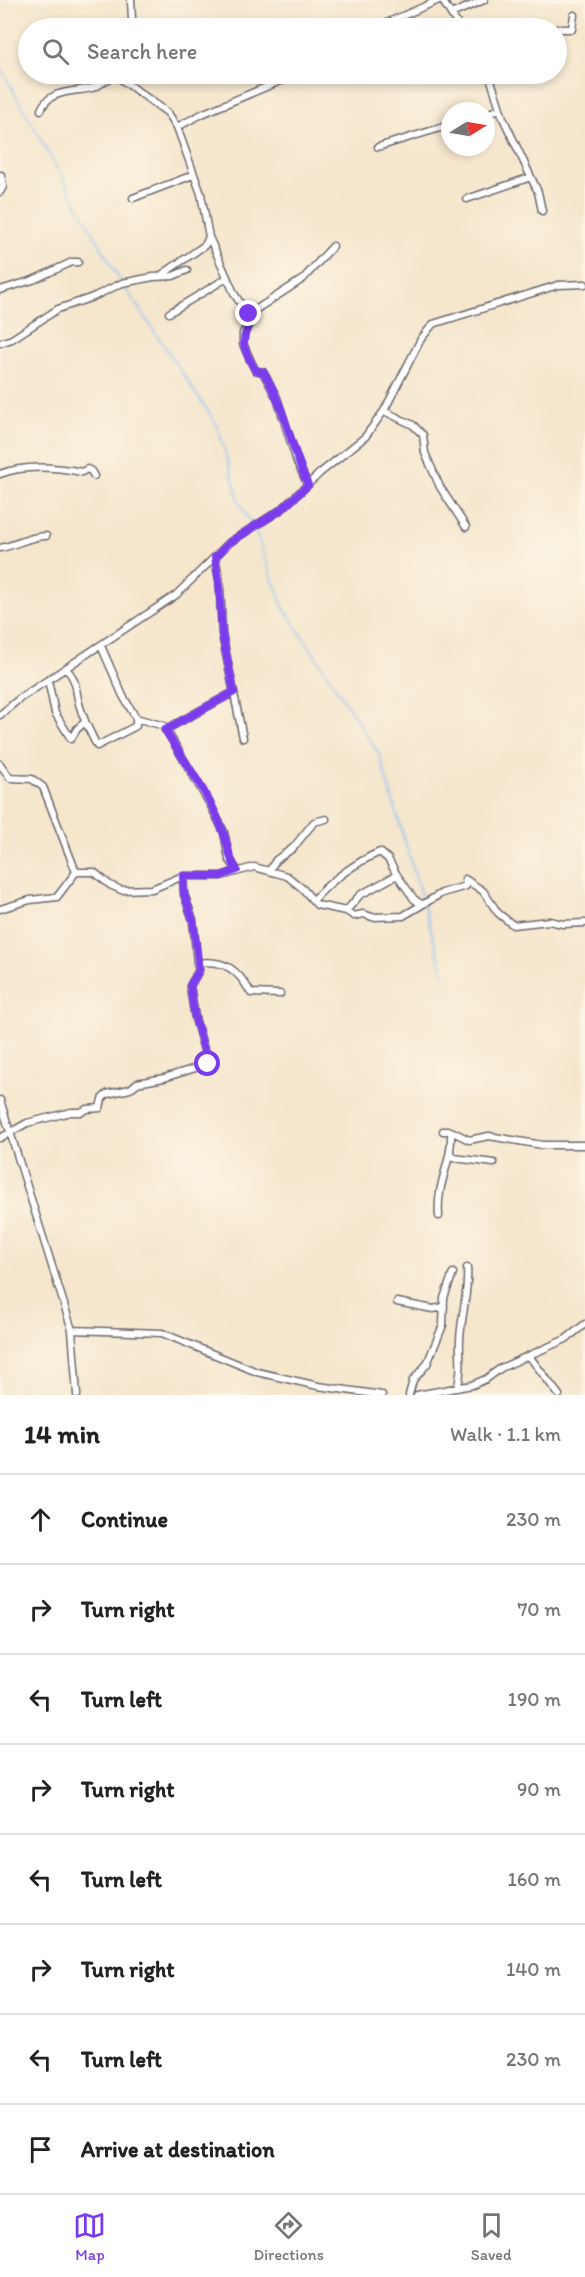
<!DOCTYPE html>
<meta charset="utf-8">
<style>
:root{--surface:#fff;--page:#f2f2f2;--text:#222;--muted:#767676;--line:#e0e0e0;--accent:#7c3aed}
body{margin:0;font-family:Itim,sans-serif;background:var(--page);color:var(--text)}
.compass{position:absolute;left:441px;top:102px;width:54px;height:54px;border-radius:50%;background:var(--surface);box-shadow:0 3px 9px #0003;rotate:79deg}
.stop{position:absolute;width:18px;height:18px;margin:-14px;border:4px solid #7c3aed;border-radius:50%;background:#fff}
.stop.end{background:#7c3aed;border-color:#fff;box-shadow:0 2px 6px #0008}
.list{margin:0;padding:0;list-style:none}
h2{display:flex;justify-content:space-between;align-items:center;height:78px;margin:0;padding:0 24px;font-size:26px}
h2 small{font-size:20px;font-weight:400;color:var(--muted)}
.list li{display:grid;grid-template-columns:39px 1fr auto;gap:18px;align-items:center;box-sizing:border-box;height:90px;padding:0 24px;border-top:2px solid var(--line)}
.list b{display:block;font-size:22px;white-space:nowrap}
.list em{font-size:20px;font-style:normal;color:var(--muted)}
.icon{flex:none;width:33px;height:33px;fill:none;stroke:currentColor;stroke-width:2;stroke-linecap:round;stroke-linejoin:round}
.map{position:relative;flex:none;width:585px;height:1395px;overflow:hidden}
.search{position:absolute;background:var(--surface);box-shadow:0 3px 9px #0003;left:18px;right:18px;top:18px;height:66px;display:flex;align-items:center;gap:15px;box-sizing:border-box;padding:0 21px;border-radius:33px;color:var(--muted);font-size:22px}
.sheet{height:798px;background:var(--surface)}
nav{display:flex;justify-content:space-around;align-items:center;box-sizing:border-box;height:84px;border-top:2px solid var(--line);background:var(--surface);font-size:16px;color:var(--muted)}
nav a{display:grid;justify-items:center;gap:3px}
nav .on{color:var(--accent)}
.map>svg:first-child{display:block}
</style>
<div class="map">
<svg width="585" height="1395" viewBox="0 0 585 1395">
<rect width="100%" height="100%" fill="#fcf5e5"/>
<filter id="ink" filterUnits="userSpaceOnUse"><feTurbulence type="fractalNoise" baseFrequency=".0167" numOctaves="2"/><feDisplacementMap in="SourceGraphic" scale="12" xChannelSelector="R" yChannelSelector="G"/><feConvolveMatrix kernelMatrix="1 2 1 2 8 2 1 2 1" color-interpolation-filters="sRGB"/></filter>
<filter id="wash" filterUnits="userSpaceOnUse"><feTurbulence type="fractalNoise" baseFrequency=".008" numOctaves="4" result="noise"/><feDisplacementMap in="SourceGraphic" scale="24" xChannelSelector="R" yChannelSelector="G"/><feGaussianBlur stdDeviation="1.35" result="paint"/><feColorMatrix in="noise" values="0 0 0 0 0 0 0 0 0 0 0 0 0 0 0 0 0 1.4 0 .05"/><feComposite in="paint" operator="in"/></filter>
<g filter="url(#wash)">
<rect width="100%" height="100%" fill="#f5e6cc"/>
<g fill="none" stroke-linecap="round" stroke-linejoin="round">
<path stroke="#81bdf4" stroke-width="1.5" d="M0,67L121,282
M124,286L217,425L241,507L253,525
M255,530L282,605L379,754L423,902
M424,906L444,975"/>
</g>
</g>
<g filter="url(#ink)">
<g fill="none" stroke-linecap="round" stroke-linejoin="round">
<g stroke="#6c676e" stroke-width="9">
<path id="street" d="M442,0L460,28
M451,14L484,0
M129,28L132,19L131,0
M375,28L439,0
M556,29H572L574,15
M117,74L118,77L168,113L177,127L201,194L209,237L235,295L250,318V322L243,333V344L255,370L263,372L277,398L297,462L308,485
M489,74L503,118L538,192L542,211
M41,110C48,89 77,92 92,88C101,86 107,77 117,75
M486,114L500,109
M177,127L204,113L297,74
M378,147L450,125
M0,192L3,187L1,175
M133,198L193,175
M467,199L531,177
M160,276L205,245L209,237
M0,290L33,280L72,262H78
M169,313L227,278
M249,314L303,279L333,246
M0,343L12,339L58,309L93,297L122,283L153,277L173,276L187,270
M384,411L413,425L423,435L425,453L440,487L466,527
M0,474C26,464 56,467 82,472L87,469L91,471L94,476
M0,548C17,545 30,536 46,536
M215,557L220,583L222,634L243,738
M101,646L123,696L136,718L164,726L211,806L224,832L229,859L237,870
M66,669C78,680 75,692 80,707C84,721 91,734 97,746L136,726V718
M48,680L55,713L71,739L77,729L85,722
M0,715L19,699L176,595L230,542L282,509L320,473L365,437L384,411L421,339L433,324L558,285L585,284
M165,730L234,692
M0,764L10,778L32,779L43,787L76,872
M269,871L276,860L293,848L314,822L326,819
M183,876L184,894L193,920L197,963C225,959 238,970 251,993L280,994
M313,901C328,882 358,861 380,852L388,859L397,875
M0,909L30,900L57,897L76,872H94L110,885L121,890L152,889L183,876H221L254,867L287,876L303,889L317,905L346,911L354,916L363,914L372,917L403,916L442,893L466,886L465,879L483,891L498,913L513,925L549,921L563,924L585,923
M346,911L360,895L397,875L414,899L421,904
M0,1100L72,1330L77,1395
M443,1131H451L469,1140L489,1136L542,1145H585
M0,1138L27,1123L71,1112H81L87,1109L100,1108L102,1099L107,1094L130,1089L137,1083L164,1078L208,1064L195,1018L190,986L199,970L197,963
M451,1154L454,1158L494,1163
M439,1216C436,1182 453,1162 451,1131
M397,1302L433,1309L444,1307
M72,1330L162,1333L257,1372L318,1386L382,1395
M529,1356L559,1395
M457,1388C463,1372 459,1356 460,1340C461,1316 469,1292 467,1268
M409,1395L413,1380L427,1364L443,1325L444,1298L453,1273
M417,1395L472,1385L486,1379L501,1368L566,1339L585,1324"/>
</g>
<use href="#street" stroke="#fff" stroke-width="6"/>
</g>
</g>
<g fill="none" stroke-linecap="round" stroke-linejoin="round" filter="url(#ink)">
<path stroke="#7c3aed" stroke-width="8" d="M208,1064L195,1018L190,986L199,970L193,920L184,894L183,876H221L237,870C227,855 229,847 223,831C210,796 185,762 165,730L234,692L222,634L219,583L215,557L230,542L282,509L308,485C291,449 285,405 263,372L255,370C244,348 239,345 250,322L249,314"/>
</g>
</svg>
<svg class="compass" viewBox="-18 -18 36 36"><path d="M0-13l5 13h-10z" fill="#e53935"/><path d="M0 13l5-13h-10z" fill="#767676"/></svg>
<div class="stop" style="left:208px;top:1064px"></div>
<div class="stop end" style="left:249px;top:314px"></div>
<div class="search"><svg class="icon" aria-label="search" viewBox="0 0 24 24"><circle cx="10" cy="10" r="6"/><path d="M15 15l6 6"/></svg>Search here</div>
</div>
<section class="sheet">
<h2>14 min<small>Walk · 1.1 km</small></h2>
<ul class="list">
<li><svg class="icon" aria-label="ahead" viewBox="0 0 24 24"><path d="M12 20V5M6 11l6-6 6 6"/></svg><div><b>Continue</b></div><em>230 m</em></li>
<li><svg class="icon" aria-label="right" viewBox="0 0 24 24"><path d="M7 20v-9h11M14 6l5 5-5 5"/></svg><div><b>Turn right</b></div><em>70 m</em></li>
<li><svg class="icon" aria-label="left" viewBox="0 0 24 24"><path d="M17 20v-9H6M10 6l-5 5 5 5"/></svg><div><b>Turn left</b></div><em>190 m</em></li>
<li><svg class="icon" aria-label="right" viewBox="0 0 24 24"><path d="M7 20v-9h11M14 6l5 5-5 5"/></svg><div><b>Turn right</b></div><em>90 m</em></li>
<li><svg class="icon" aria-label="left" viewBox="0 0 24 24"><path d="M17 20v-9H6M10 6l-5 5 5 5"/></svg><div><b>Turn left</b></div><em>160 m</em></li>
<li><svg class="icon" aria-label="right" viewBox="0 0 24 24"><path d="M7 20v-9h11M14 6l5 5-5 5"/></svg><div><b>Turn right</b></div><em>140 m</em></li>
<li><svg class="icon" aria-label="left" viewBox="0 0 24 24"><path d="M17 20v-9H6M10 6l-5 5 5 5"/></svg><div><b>Turn left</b></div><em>230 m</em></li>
<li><svg class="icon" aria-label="arrive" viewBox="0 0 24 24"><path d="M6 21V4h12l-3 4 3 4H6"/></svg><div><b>Arrive at destination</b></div></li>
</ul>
</section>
<nav>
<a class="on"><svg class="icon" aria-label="map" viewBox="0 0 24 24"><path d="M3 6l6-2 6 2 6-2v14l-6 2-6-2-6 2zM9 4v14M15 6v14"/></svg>Map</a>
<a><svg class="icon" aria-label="directions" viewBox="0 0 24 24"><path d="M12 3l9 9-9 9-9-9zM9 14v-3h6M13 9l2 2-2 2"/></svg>Directions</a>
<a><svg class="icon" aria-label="saved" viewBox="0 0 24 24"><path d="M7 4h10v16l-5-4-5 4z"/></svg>Saved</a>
</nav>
